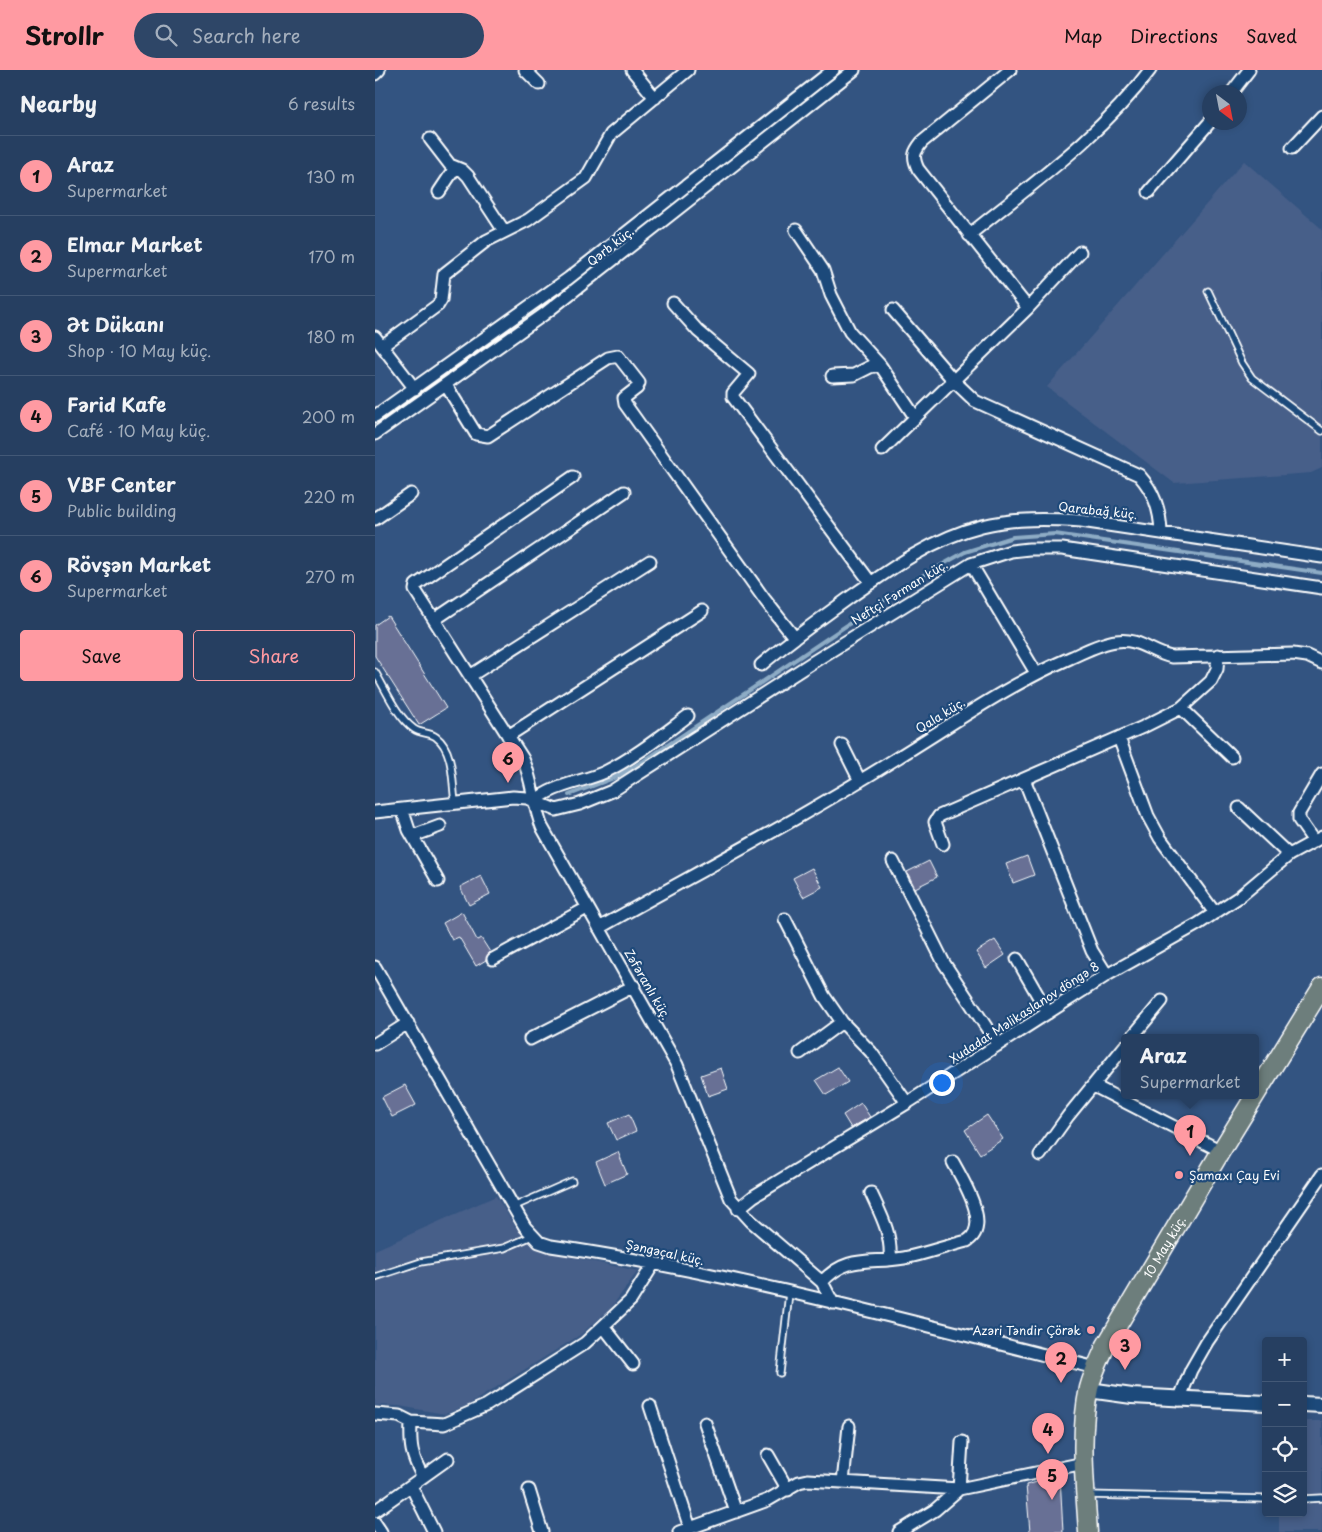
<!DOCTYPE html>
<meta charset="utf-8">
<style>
:root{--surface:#263f61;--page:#2e4667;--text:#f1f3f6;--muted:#a4afbd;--line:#425876;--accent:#ff9aa2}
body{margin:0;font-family:"Playpen Sans",sans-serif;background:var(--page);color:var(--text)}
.controls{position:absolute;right:15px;bottom:15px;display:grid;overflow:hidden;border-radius:5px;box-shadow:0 2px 8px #0003}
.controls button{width:45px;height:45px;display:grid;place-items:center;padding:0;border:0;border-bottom:1px solid var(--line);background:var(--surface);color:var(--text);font:25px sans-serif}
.compass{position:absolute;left:827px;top:15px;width:45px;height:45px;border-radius:50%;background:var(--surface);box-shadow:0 2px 8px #0003;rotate:148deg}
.you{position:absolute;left:566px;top:1012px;width:18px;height:18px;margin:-12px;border:4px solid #fff;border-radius:50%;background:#1a73e8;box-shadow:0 0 0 8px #1a73e833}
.badge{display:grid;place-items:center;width:32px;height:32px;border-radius:50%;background:var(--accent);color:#111;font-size:16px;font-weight:700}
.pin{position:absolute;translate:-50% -41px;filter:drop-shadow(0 1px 2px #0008)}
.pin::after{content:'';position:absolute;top:26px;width:18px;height:15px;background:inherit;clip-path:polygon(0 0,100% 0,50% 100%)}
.popup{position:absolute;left:746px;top:964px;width:138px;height:65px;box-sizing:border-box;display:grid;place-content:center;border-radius:5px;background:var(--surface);filter:drop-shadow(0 1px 4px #0005);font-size:16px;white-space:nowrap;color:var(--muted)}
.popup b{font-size:19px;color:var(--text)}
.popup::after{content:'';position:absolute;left:50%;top:100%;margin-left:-10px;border:10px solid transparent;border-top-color:var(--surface)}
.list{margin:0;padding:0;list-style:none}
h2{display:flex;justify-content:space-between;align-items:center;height:65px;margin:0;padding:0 20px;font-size:21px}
h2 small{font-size:16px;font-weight:400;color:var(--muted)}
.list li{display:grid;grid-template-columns:32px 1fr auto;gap:15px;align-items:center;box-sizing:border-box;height:80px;padding:0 20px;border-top:1px solid var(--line)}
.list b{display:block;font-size:19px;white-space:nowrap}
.list p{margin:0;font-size:16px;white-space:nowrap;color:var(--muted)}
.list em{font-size:16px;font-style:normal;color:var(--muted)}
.actions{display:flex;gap:10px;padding:15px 20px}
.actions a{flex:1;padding:11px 0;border:1px solid var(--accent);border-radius:5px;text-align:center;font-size:18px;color:var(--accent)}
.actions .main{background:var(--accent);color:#111}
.icon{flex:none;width:28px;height:28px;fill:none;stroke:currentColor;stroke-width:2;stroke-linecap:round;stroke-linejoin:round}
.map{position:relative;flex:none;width:947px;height:1462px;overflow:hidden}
header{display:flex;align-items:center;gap:30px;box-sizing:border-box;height:70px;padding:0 25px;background:var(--accent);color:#111}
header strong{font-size:24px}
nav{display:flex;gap:28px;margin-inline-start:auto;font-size:18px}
.search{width:350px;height:45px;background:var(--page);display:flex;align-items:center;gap:12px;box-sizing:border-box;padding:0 18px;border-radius:28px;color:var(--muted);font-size:19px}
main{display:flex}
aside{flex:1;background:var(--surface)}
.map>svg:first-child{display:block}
</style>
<header>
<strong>Strollr</strong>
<div class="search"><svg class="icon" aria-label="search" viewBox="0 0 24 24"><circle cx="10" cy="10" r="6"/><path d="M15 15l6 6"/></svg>Search here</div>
<nav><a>Map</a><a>Directions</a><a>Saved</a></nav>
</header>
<main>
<aside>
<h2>Nearby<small>6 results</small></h2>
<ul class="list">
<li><span class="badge">1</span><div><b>Araz</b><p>Supermarket</p></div><em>130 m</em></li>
<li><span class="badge">2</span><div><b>Elmar Market</b><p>Supermarket</p></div><em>170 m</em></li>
<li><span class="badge">3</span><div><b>Ət Dükanı</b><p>Shop · 10 May küç.</p></div><em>180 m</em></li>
<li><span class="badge">4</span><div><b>Fərid Kafe</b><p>Café · 10 May küç.</p></div><em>200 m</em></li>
<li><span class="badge">5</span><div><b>VBF Center</b><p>Public building</p></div><em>220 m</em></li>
<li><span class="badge">6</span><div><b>Rövşən Market</b><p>Supermarket</p></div><em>270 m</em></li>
</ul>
<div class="actions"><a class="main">Save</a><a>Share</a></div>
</aside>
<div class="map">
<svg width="947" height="1462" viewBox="0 0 947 1462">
<rect width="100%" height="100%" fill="#335481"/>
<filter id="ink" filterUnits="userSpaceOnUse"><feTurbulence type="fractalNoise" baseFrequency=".02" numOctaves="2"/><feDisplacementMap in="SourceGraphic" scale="10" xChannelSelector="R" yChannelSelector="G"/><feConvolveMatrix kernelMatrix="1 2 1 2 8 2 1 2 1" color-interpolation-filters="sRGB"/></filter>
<g filter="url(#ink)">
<path fill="#475f89" d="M869,91L947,159V398L936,403L799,413L672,317Z
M121,1126L141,1158L156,1175L168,1181L263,1201L235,1239L205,1265L93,1335L70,1344L24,1336L0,1335V1180Z
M928,1351H947V1462H904V1443H928Z"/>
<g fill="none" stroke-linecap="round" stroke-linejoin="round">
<path stroke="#8eacc5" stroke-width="4" d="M123,270L469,0
M0,356L84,297
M194,725L239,708L269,691L538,511L590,482L638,467L680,464L947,503"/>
</g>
<path fill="#677095" stroke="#fff" d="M13,546L71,638L44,655L0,586V555Z
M652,786L659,805L638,813L631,794Z
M554,791L562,807L540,818L532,802Z
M437,798L447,817L428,827L418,808Z
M106,806L115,824L94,835L85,817Z
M87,842L102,870L106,868L115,882L111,890L101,896L84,867L77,870L68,853Z
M620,870L630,885L611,898L601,882Z
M463,997L473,1012L451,1025L441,1010Z
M346,998L353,1019L333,1026L326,1005Z
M30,1015L41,1035L17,1047L7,1027Z
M486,1033L495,1047L476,1058L468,1045Z
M254,1044L261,1061L241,1070L233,1053Z
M612,1045L628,1069L605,1084L590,1060Z
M243,1082L252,1104L230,1114L221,1092Z
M685,1406L688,1462H655L651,1415Z"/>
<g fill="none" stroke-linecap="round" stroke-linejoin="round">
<g stroke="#fff" stroke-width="9">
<path id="service" d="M833,221L867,293L877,308L947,361
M0,602C11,620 22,647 39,659C46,664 55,662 61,667C79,680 77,712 80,732
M138,1137L197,1111
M0,1207L46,1192L129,1178L157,1166
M405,1303L414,1223
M713,1425L891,1429
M928,1429L947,1428"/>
</g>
<g stroke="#fff" stroke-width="15">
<path id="minor" d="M150,0L164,14
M257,0L280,28
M635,0L547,72C539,82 537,86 543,99L653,238
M0,4L4,0
M857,22L874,0
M55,69L75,95L87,100L93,106L129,161
M917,78L947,46
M64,122L80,98
M774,122L835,52
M421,160L448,200L456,225L475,262L505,295L540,347
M594,165C657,114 726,66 775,0
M298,233L323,261L374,304L358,323V327L496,513
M518,240L579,311L600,331L764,405C779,422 785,439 786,462
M0,267L40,319
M7,276L63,235L66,230L69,204L111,171L153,150L211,108L236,64L313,0
M457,306L479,305L495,297L505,295
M71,315L101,364L113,366L233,288L243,286L264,313L262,318L249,328L250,334L390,530L419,567
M0,346L194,208L458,0
M0,364L168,245L479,0
M507,380L653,238L705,182
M198,407L41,515L40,520L148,689C158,711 158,735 167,757L302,995L356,1129L376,1151L447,1212L458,1233
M0,449L36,424
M596,494L661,603
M59,550L249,422
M386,595C414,571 444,550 474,528C515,499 558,468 607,456C639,448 674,449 706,451L947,487
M95,606L275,491
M806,638L857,687
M133,666L327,541
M744,668L773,746L785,768L840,843
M467,675L485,711
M649,709L717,881L732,905
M159,732C177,715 208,712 230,702C260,687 286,666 313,646
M864,738L914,785
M27,739L34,760L63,811
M0,742L138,727L152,728L181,740L205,734L237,721L438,592L596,494L636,481L654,479H687L947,518
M38,766L65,756
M938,770L924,750V743L947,704
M568,774L560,752L564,746L768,657L806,638L836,611L842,599L843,585
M518,791L569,893L623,975
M410,849L449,926L467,952L496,982L532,1033
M224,858C323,802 425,749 522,688C579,653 633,615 695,588C709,582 725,573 741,571C763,567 776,583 797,587L918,584L932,586L947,593
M118,889L212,838
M642,889L673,943
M0,897L150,1157L164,1172L176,1176C360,1203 540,1253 721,1298
M757,967L787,931
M155,969L259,916
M0,974L33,953
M425,983L467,952
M719,1016L846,1081
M665,1085L693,1046L750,976
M496,1123C506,1145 517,1164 515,1189
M363,1139L379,1126L532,1033L732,905L823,854L864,827L914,785L947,767
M447,1212C472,1184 496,1194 529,1188C550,1184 571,1176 592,1171C617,1156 588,1111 578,1092
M229,1257L258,1294
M804,1330L816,1300L832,1272L947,1105
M275,1336L315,1458
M0,1344L24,1346L36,1352L69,1354L112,1335L210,1273L256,1230L279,1193
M36,1352C35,1376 36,1385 48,1407
M330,1353L361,1442
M393,1385L413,1420
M468,1412L474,1356
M36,1416L59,1462
M154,1420L167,1462
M0,1441L73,1389
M0,1453L6,1462
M304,1462L393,1430L424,1412L433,1410L584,1419L587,1372
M524,1462L560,1440L584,1419L709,1393"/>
</g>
<g stroke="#fff" stroke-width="18">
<path id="tertiary" d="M714,1320L757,1326L891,1333
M928,1334L947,1335"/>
</g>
<g stroke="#fff" stroke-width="21">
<g id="primary">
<path id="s1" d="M713,1462C710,1415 704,1364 714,1318C718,1303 725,1289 731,1275L846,1081L947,917"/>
</g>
</g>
<use href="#service" stroke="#1f4a7a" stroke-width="5.5"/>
<use href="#minor" stroke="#1f4a7a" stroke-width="11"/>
<use href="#tertiary" stroke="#1f4a7a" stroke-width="14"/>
<use href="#primary" stroke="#6d7e7c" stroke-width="18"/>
</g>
</g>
<g fill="#ff9aa2" stroke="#1f4a7a" stroke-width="2">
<circle cx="804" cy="1105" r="5"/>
<circle cx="716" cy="1260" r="5"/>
</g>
<g text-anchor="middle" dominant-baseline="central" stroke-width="4.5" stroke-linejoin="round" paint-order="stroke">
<g font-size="12" fill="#fff" stroke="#1f4a7a">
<text transform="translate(235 176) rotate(-38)">Qərb küç.</text>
<text transform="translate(723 440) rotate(6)">Qarabağ küç.</text>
<text transform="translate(524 522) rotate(-32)">Neftçi Fərman küç.</text>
<text transform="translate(565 645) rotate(-32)">Qala küç.</text>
<text transform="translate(273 914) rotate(60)">Zəfəranlı küç.</text>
<text transform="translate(649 942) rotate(-33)">Xudadat Məlikaslanov döngə 8</text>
<text stroke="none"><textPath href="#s1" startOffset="305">10 May küç.</textPath></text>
<text transform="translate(290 1182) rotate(12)">Şəngəçal küç.</text>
</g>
<g font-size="12" fill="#fff" stroke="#1f4a7a" text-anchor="start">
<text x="814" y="1105">Şamaxı Çay Evi</text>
<text x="706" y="1260" text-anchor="end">Azəri Təndir Çörək</text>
</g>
</g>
</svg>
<div class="controls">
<button>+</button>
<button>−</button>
<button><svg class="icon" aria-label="locate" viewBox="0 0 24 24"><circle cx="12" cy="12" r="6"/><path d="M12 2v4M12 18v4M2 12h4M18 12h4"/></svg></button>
<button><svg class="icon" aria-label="layers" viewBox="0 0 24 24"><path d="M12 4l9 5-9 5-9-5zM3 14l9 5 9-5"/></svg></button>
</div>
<svg class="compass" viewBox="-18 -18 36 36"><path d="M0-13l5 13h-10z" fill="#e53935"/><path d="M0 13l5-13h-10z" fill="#a4afbd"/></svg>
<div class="you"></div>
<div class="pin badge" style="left:815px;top:1086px">1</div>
<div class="popup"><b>Araz</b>Supermarket</div>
<div class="pin badge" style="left:686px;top:1313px">2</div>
<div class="pin badge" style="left:750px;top:1300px">3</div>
<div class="pin badge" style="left:673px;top:1384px">4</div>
<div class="pin badge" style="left:677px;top:1430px">5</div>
<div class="pin badge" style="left:133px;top:713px">6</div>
</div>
</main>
